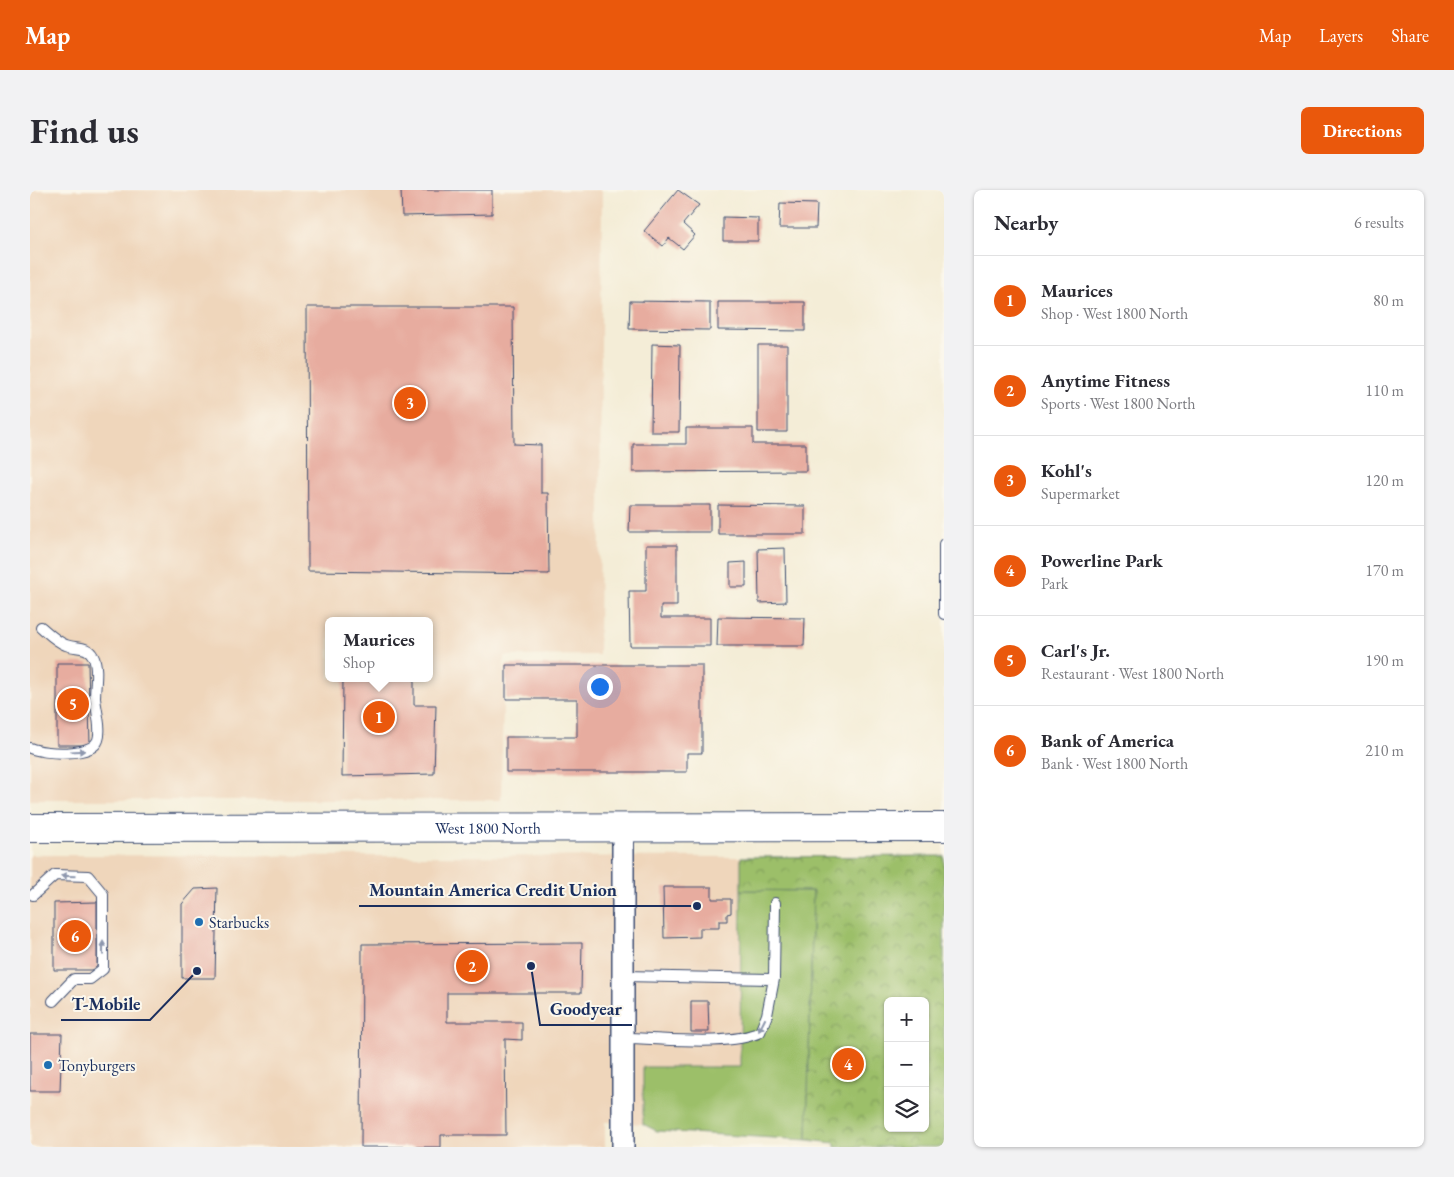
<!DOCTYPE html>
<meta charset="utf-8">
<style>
:root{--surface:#fff;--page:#f2f2f3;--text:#2b2b33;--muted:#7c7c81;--line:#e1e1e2;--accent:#ea580c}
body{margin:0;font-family:"EB Garamond",serif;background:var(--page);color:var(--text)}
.controls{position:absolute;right:15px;bottom:15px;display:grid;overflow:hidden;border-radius:8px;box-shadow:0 1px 4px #0004}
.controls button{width:45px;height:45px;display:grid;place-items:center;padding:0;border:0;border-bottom:1px solid var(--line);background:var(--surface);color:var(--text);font:25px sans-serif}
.you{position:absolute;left:569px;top:496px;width:18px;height:18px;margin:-12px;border:4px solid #fff;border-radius:50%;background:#1a73e8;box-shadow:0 0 0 8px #1a73e833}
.badge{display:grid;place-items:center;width:32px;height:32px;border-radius:50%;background:var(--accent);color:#fff;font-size:16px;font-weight:700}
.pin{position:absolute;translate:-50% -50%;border:2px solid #fff;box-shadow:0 1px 5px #0006}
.popup{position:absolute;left:295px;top:427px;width:108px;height:65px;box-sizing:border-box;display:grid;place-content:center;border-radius:8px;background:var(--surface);filter:drop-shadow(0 1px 4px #0005);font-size:16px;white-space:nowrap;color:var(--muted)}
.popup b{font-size:19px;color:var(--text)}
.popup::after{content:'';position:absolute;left:50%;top:100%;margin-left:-10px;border:10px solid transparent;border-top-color:var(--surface)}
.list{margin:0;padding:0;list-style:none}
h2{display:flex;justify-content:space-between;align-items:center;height:65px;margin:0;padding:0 20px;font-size:21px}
h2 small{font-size:16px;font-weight:400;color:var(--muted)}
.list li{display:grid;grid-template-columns:32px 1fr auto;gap:15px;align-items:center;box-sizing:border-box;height:90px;padding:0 20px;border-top:1px solid var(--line)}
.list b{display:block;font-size:19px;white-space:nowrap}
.list p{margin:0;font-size:16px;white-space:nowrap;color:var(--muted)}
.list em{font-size:16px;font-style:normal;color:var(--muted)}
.icon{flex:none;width:28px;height:28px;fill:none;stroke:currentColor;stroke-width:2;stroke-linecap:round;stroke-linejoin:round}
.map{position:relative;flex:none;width:914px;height:957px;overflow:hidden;border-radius:8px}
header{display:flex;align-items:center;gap:30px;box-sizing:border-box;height:70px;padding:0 25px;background:var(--accent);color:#fff}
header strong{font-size:24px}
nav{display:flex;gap:28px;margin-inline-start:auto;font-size:18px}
.intro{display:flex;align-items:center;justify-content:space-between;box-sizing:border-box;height:120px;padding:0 30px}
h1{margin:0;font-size:35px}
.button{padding:12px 22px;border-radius:8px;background:var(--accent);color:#fff;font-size:18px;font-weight:700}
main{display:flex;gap:30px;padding:0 30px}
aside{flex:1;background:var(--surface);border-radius:8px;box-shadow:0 1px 4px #0004}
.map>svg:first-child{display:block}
</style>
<header>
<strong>Map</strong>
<nav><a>Map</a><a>Layers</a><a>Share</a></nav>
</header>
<div class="intro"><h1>Find us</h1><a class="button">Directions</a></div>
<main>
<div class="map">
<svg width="914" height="957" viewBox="0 0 914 957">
<defs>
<pattern id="park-crowns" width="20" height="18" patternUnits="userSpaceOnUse" patternTransform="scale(1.25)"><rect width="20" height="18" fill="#9cbf69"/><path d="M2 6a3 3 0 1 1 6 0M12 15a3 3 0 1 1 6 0" fill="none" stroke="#7e9c5a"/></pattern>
</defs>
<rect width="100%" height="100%" fill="#fbf7ec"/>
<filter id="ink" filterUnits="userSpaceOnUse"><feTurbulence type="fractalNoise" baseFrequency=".02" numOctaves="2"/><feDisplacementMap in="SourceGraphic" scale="10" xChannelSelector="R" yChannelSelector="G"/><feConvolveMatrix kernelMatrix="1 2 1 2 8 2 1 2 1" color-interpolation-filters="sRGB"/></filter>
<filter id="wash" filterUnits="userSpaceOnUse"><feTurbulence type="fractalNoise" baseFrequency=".0096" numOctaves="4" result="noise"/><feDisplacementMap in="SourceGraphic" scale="20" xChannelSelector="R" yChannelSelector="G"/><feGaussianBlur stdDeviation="1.12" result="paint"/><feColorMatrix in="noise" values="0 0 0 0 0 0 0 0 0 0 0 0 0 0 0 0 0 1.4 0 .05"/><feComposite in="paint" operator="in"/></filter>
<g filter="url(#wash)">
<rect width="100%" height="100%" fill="#f4edd7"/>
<path fill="#efd6bb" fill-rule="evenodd" d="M0,0H572L569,465L474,466L471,610H0ZM299,431H399V488H299Z
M0,665L711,667L710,877H613V934L575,932V957H0Z"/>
<path fill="#9cbf69" stroke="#5c7764" d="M711,700L783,701L777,950L627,941L613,934V877H710Z"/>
<path fill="url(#park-crowns)" stroke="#5c7764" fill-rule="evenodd" d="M914,666V957H805V953L777,950L783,701L711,700V667ZM858,811H895V938H858Z"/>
<g id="blocks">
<path fill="#e7ac9f" d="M371,0H462V24L372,26Z
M648,0L669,15L653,34L665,45L653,59L639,48L633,56L614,41Z
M750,13L787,14L786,38H749Z
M693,27L728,28V51H693Z
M600,111L680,112V140L599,139Z
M688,112H775V141L688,140Z
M277,117H483L484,254L511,255V303H518L519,384L278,381Z
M622,154L650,155L649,242H621Z
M728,155H757V242H728Z
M656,238H723V254H776V281L603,282V254H656Z
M600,315H680V342H599Z
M688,315L775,316V344H688Z
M616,355H647V416H631V428H680V456H600L599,401H616Z
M755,358L756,412L729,413L728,359Z
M716,372V397H700V373Z
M688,427L775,428L774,456H687Z
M27,473H58L60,555H27Z
M476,475H672V563H657V582H476V547H547V509H476Z
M313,488H384V515H406L404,584L312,586Z
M633,697H682V709H701V723L697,724V731H689V738H670V747L634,748Z
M187,698L185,788H152V714L165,699Z
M67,712V780H24V713Z
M552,753L551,803H417V832H492V850L475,849L476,945H411V957H331L332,754Z
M661,811H678L679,842H661Z
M0,844H32L30,901H0Z"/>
</g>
</g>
<g filter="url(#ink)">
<use href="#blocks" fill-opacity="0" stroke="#3c4c70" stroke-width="1"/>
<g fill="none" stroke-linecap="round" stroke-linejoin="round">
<g stroke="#3c4c70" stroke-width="12">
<path id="lane" d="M914,354V424
M0,558C14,564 62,567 68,550C72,539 66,520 65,508C65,496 69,477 63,466C57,455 46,459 36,455C27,452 18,443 11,437
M3,705L25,685L58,686L73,704V779L60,789H44L23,811
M594,786L744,789L745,713
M594,848C631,848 699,857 730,842L737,825L744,789"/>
</g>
<g stroke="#3c4c70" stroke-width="24">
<path id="street" d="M593,957V637"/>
</g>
<g stroke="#3c4c70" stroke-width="30">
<g id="primary">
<path id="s1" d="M0,638L914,637"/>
</g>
</g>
<use href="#lane" stroke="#fff" stroke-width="10"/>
<use href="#street" stroke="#fff" stroke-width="21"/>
<use href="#primary" stroke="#fff" stroke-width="28"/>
</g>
<defs><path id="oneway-solid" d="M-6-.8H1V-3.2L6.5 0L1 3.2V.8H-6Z" transform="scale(1.25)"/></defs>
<g fill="#8d97ae">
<use href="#oneway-solid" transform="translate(48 561) rotate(-4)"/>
<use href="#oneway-solid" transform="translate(38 686) rotate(-179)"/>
<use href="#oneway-solid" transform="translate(73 758) rotate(-90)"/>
<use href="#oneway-solid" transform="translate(732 835) rotate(117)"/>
</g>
</g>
<g fill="#1f6fb2" stroke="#fbf7ec" stroke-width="2">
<circle cx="169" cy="732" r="5"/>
<circle cx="18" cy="875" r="5"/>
</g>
<g text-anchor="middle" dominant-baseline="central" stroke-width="4" stroke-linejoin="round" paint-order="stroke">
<g font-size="16" fill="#1b2f5e" stroke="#fbf7ec">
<text stroke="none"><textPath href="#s1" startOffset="458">West 1800 North</textPath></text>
</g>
<g font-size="16" fill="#1b2f5e" stroke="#fbf7ec" text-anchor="start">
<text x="179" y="732">Starbucks</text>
<text x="28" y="875">Tonyburgers</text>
</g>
</g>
<path fill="none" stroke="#1b2f5e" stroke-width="2" d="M667 716L597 716H329M167 781L120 830H31M501 776L510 835H602"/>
<g fill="#1b2f5e" stroke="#fbf7ec" stroke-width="2">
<circle cx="667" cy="716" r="5"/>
<circle cx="167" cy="781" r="5"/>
<circle cx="501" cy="776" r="5"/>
</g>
<g font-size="18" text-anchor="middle" font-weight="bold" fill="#1b2f5e" stroke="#fbf7ec" stroke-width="4" stroke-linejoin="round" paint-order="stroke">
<text x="463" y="706">Mountain America Credit Union</text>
<text x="76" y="820">T-Mobile</text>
<text x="556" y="825">Goodyear</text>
</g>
</svg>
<div class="controls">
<button>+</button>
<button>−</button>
<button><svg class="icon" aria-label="layers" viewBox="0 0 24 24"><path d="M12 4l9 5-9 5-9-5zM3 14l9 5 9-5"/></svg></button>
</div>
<div class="you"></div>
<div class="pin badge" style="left:349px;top:527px">1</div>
<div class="popup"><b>Maurices</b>Shop</div>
<div class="pin badge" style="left:442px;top:776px">2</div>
<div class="pin badge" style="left:380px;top:213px">3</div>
<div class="pin badge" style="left:818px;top:874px">4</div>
<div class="pin badge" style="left:43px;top:514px">5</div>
<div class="pin badge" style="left:45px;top:746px">6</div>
</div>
<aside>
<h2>Nearby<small>6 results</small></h2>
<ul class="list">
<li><span class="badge">1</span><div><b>Maurices</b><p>Shop · West 1800 North</p></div><em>80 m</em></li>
<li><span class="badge">2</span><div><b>Anytime Fitness</b><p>Sports · West 1800 North</p></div><em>110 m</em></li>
<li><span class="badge">3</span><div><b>Kohl's</b><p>Supermarket</p></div><em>120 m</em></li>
<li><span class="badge">4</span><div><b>Powerline Park</b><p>Park</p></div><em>170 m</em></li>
<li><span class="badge">5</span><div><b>Carl's Jr.</b><p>Restaurant · West 1800 North</p></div><em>190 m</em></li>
<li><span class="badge">6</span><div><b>Bank of America</b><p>Bank · West 1800 North</p></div><em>210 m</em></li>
</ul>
</aside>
</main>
